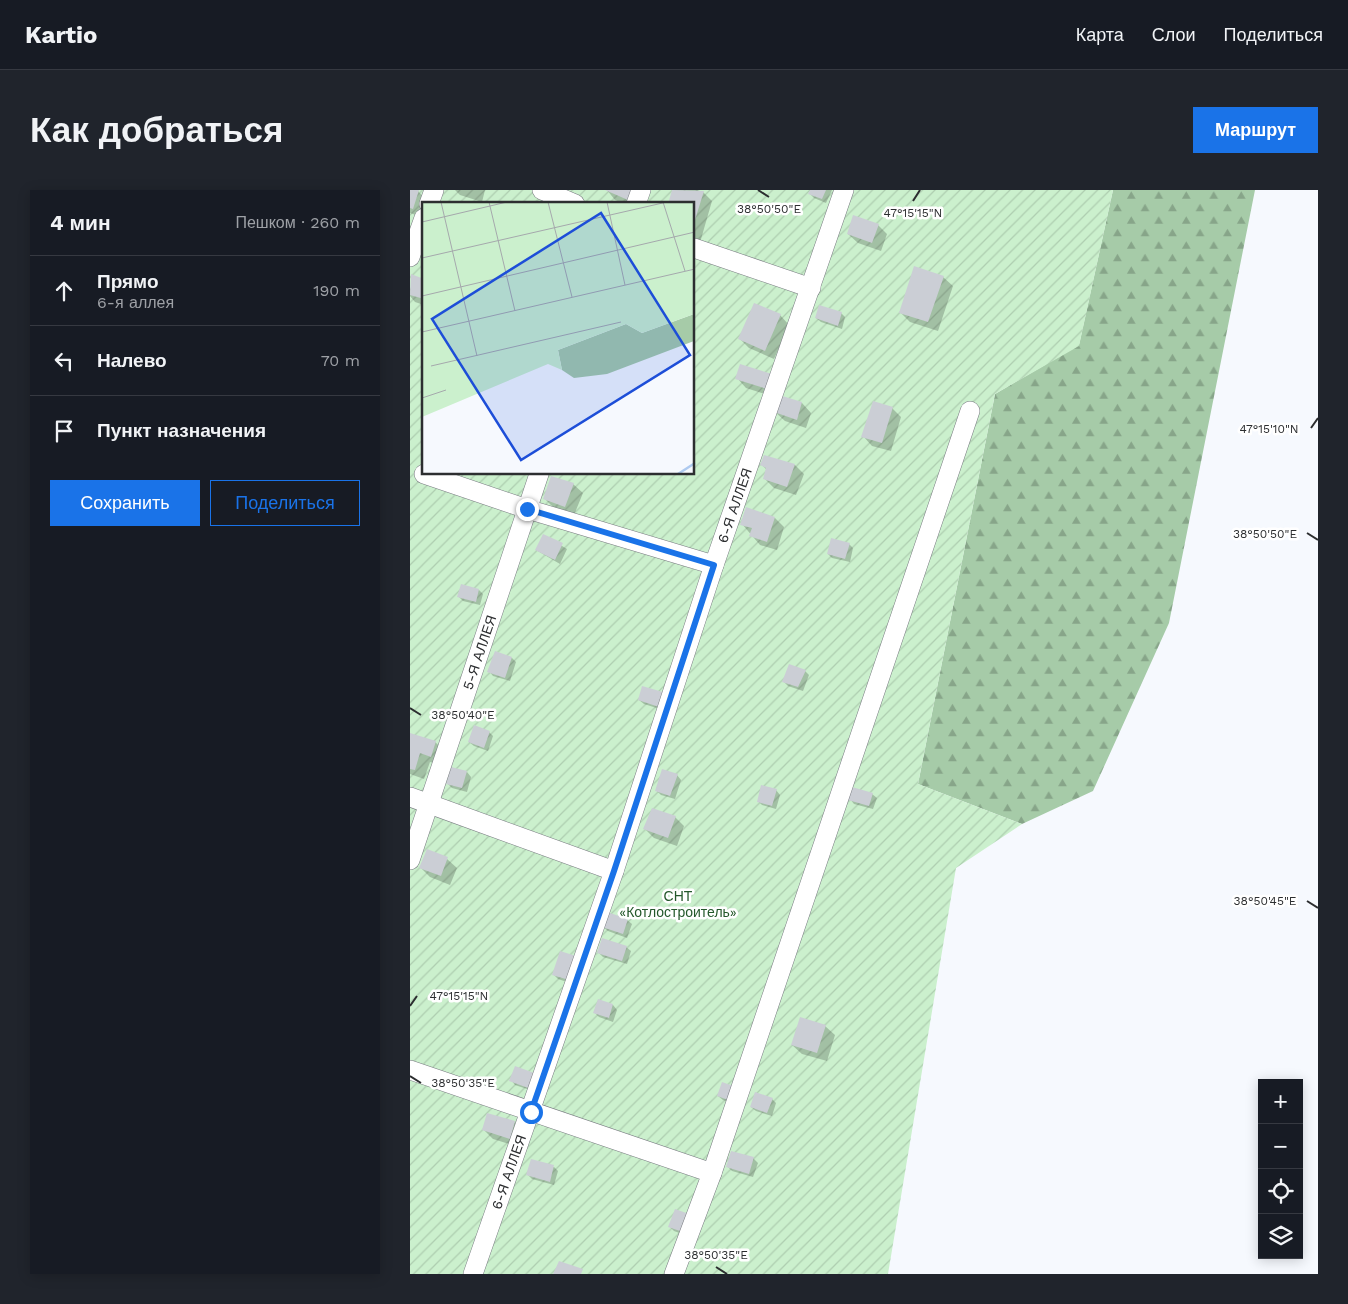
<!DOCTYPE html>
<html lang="ru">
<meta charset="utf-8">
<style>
:root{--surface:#171b24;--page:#20242c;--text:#f1f3f6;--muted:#9ea1a6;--line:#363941;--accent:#1a73e8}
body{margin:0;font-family:"Work Sans",sans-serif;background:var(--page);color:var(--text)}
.controls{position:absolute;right:15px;bottom:15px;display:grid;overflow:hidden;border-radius:0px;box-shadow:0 2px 12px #0003}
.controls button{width:45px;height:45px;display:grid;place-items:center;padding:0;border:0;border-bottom:1px solid var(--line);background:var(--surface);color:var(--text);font:25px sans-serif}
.stop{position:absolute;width:15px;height:15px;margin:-11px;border:4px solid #1a73e8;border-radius:50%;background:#fff}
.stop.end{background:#1a73e8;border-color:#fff;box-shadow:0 1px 5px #0008}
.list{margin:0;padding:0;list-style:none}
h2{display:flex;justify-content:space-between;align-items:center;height:65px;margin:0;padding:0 20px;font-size:21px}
h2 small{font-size:16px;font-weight:400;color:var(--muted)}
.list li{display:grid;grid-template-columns:32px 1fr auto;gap:15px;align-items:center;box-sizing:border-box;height:70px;padding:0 20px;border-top:1px solid var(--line)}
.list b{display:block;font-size:19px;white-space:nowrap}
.list p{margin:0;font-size:16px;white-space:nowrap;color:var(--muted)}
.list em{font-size:16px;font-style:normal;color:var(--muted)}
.actions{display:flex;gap:10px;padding:15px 20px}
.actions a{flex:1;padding:11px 0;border:1px solid var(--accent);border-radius:0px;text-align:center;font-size:18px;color:var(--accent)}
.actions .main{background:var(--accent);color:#fff}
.icon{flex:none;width:28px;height:28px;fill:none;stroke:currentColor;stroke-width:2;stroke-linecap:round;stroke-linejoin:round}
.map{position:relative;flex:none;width:908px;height:1084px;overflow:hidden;border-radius:0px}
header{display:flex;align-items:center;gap:30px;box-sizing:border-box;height:70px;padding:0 25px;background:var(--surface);border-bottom:1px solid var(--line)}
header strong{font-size:24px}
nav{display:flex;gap:28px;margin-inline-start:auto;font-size:18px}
.intro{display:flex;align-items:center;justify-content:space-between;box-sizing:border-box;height:120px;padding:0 30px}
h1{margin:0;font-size:35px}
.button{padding:12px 22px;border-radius:0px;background:var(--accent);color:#fff;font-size:18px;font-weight:700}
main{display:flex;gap:30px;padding:0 30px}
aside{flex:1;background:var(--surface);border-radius:0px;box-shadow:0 2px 12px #0003}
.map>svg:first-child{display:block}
</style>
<header>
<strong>Kartio</strong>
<nav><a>Карта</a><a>Слои</a><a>Поделиться</a></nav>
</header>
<div class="intro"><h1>Как добраться</h1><a class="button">Маршрут</a></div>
<main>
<aside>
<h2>4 мин<small>Пешком · 260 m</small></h2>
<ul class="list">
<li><svg class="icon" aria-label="ahead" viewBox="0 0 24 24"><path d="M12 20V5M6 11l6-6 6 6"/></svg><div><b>Прямо</b><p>6-я аллея</p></div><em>190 m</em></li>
<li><svg class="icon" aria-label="left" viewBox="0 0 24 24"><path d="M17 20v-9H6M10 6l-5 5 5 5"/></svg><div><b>Налево</b></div><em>70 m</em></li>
<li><svg class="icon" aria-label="arrive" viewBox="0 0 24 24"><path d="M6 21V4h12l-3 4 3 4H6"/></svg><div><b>Пункт назначения</b></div></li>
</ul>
<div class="actions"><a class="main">Сохранить</a><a>Поделиться</a></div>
</aside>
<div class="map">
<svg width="908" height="1084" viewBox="0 0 908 1084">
<defs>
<pattern id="forest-firs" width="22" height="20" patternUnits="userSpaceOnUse" patternTransform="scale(1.25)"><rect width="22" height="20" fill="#a6cba8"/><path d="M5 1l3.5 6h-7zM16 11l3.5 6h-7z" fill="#87a589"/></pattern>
<pattern id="garden-furrows" width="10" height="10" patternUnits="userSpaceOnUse" patternTransform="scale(1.25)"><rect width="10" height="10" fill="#cbf0cd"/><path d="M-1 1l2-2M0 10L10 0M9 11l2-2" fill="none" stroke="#aeceb0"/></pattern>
</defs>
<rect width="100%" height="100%" fill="#f6f9fe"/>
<path fill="url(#forest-firs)" d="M703,0H845L759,433L683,601L612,634L508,594L585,204L669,155Z"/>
<path fill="url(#garden-furrows)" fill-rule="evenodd" d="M0,0H703L669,156L585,204L508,594L612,634L546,678L478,1084H0ZM14,14H284V284H14Z"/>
<path fill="#0003" d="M0,0L8,1L17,11L12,27L0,23Z
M45,0H75L72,12L50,5Z
M197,0H233L228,14H215L205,10Z
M263,0H287L293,2L302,11L289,56L284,55V14H259Z
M401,0H422L416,13L404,8L400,4Z
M468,35L477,44L471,61L448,53L438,44Z
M2,86L14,90V115L5,112L0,106Z
M533,87L543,96L528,141L500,132L490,122Z
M431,123L435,127L432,139L411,132L406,128Z
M370,125L379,135L364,169L339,158L330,149Z
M331,176L367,208L336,198L327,188Z
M370,207L392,213L401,223L396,238L375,231L365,222Z
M482,218L491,227L481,261L462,256L453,246Z
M352,275H385L394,284L386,305L364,298L354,288L357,280Z
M163,294L173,303L164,325L144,318L135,309Z
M365,328L374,337L367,360L350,355L332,334Z
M134,345L157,359L150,374L126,360Z
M439,354L443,358L440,372L422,368L418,364Z
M69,400L73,404L70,415L53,411L49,407Z
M86,463L102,468L106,472L100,491L83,486L79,481Z
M395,481L399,485L393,501L378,496L374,492Z
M233,498L253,520L234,514L229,510Z
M79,542L83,546L78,561L64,556L59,552Z
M0,544L25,552L35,561L30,575L20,572L14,589L0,584Z
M57,582L61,587L57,602L42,598L38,594Z
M267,585L271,590L265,609L251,605L246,600Z
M366,600L370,605L366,619L352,615L348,611Z
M462,604L467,608L463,619L444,614L440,609Z
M265,627L274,636L267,656L244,648L235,639Z
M37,669L47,678L40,695L20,687L11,678Z
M217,730L222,734L217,748L198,741L193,737Z
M216,757L221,761L217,774L193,767L188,762Z
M166,768L163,794L148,789L144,785Z
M188,811L203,815L207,820L203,832L189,827L184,822Z
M415,836L425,845L417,871L392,864L382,855Z
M131,889L126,902L105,895L101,890Z
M313,894L325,915L313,910L308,906Z
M362,909L366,913L362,926L346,921L341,917Z
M105,933L114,942L109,957L83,949L73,939Z
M343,968L348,973L343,987L322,981L318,977Z
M144,977L148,981L144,995L122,989L118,985Z
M266,1020L280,1047L264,1041L260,1037Z"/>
<path fill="#cbced5" d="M0,0H9L3,19L0,18Z
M195,0H221L218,10Z
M262,0L294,1L284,33V14H258Z
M400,0H416L412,9L398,4Z
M443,25L469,34L462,53L437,44Z
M504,76L534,86L518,132L489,123Z
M1,84L14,89V109L0,105Z
M344,113L371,124L355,161L328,149Z
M409,115L432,122L428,136L405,128Z
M330,174L362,184L357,199L325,189Z
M369,205L392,212L387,230L364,222Z
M463,211L483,217L472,253L451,247Z
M354,265L385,274L377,297L353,289L356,278L350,275Z
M141,286L164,293L155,317L133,309Z
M336,317L365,327L357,352L339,346L342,338L330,335Z
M133,344L153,353L145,370L125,360Z
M421,348L440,353L435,369L417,364Z
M51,394L69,399L66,412L47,407Z
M85,461L102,467L95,488L77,482Z
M379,474L396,480L388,497L372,492Z
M232,496L253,502L249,517L228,510Z
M64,535L80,541L74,558L58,552Z
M0,543L26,551L21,567L10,563L5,580L0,579Z
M41,577L57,581L52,598L36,594Z
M252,579L268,584L260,606L245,601Z
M351,595L367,599L362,616L347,612Z
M442,597L463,603L459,616L438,610Z
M242,618L266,626L258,648L233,639Z
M17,659L38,667L31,686L9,678Z
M197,722L218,729L213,744L192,737Z
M192,748L217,756L212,771L187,763Z
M150,761L166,766L159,790L142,785Z
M188,809L203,814L199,828L183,823Z
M390,827L416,835L407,863L381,855Z
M105,876L127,884L121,899L99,891Z
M312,892L326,897L321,911L307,906Z
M345,902L363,908L357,923L340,917Z
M77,923L105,931L100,949L72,940Z
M321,961L344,967L339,984L316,977Z
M121,969L144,975L140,992L116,985Z
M265,1019L282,1025L276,1043L258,1037Z
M149,1071L173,1079L171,1084H143Z"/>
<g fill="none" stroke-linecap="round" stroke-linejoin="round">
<g stroke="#787b81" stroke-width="20">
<g id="minor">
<path d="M132,0L165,14"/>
<path d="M19,14L24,0"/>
<path d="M226,14L231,0"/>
<path d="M284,58L401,98"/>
<path d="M0,67L14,28"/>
<path d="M14,284L117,319L304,375"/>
<path d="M0,607L204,681"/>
<path id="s1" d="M0,670L129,284"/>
<path d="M0,880L302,983"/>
<path id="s2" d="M63,1084L204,681L304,375L434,0"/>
<path d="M264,1084L302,983L560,221"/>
</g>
</g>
<use href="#minor" stroke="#fff" stroke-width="19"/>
</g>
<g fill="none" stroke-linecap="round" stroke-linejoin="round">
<path stroke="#1a73e8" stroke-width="6" d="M117,319L304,375L204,681L121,922"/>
</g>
<path fill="none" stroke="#2c2e30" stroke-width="2" d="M348,0L359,7M503,11L510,0M901,238L908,228M897,343L908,350M0,518L11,525M897,711L908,718M0,816L7,806M0,886L11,893M306,1077L317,1084"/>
<g text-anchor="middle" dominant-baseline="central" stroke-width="5" stroke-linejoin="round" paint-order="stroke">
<g font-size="14" fill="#2c2e30" stroke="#fff">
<text stroke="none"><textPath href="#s2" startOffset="812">6-Я АЛЛЕЯ</textPath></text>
<text stroke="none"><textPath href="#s1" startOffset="219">5-Я АЛЛЕЯ</textPath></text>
<text stroke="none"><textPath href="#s2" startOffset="108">6-Я АЛЛЕЯ</textPath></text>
</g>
<g font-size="14" fill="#24582b" stroke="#fff">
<text x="268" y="706">СНТ<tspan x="268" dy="16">«Котлостроитель»</tspan></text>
</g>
</g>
<g transform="translate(12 12)">
<rect width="272" height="272" fill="#f6f9fe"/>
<path d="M272,112V139L185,172L152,176L140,168L136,148L204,122L220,131Z" fill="#a6cba8"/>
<path d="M0,0H272V112L220,131L204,122L136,148L140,168L126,162L0,215Z" fill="#cbf0cd"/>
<path fill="none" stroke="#aecaf0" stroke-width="2.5" d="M256,272L273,261"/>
<path fill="none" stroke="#a5a8ac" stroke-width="1" d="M19,0L55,154M67,0L93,109M126,0L150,95M185,0L203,83M241,0L263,69M0,20L85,0M0,56L245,0M0,94L273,30M0,130L273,67M9,164L199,120M0,196L24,188"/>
<path fill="#1d4ed8" fill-opacity="0.15" stroke="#1d4ed8" stroke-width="2.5" d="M179,11L268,153L99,258L10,117Z"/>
<rect width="272" height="272" fill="none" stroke="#2c2e30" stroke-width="2.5"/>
</g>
<g font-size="12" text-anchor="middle" fill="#2c2e30" stroke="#fff" stroke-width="5" stroke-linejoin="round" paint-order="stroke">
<text x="359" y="23">38°50'50"E</text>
<text x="503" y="27">47°15'15"N</text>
<text x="859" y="243">47°15'10"N</text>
<text x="855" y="348">38°50'50"E</text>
<text x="53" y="529">38°50'40"E</text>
<text x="855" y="715">38°50'45"E</text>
<text x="49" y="810">47°15'15"N</text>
<text x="53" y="897">38°50'35"E</text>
<text x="306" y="1069">38°50'35"E</text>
</g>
</svg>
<div class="controls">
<button>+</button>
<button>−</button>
<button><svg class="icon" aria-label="locate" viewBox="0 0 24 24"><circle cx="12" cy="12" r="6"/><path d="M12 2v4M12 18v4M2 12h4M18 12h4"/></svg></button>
<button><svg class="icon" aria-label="layers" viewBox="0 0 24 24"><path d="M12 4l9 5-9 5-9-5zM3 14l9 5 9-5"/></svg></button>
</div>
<div class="stop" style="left:121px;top:922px"></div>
<div class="stop end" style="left:117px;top:319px"></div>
</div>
</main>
